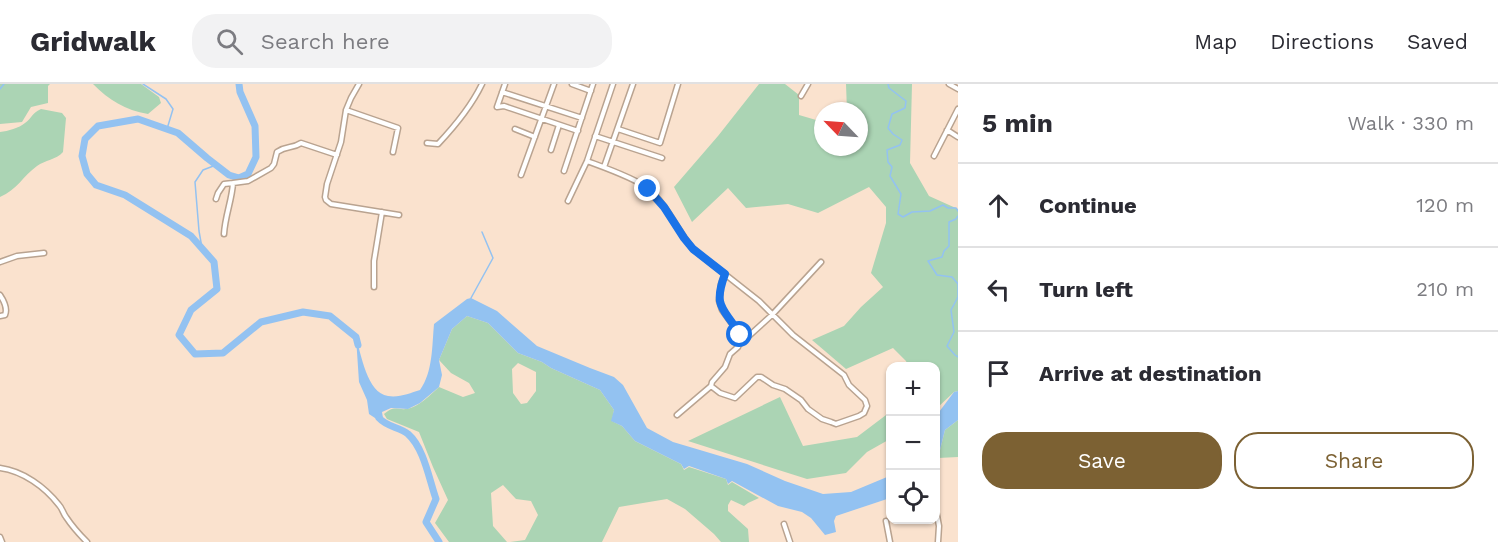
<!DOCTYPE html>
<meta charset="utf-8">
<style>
:root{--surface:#fff;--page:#f2f2f3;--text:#2b2b33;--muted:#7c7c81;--line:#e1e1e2;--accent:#7c6133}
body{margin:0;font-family:"Work Sans",sans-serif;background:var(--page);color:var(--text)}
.controls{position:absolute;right:18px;bottom:18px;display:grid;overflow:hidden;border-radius:12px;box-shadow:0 2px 4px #0004}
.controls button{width:54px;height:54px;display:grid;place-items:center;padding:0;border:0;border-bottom:2px solid var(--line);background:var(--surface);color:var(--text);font:30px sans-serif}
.compass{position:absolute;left:814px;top:18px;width:54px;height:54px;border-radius:50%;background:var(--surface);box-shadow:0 2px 4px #0004;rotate:295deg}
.stop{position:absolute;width:18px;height:18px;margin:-14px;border:4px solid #1a73e8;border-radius:50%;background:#fff}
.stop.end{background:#1a73e8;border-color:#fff;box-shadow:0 2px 6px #0008}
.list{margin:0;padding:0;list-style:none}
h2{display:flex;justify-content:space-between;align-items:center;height:78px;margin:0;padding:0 24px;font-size:26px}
h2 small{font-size:20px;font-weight:400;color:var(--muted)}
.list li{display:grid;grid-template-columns:39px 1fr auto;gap:18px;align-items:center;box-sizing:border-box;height:84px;padding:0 24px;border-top:2px solid var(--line)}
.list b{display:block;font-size:22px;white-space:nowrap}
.list em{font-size:20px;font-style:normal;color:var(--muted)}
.actions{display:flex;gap:12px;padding:18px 24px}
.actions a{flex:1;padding:14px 0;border:2px solid var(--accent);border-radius:24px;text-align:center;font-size:21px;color:var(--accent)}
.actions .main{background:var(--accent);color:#fff}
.icon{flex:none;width:33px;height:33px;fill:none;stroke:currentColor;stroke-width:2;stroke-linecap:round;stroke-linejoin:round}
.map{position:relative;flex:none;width:958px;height:458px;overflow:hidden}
header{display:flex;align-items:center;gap:36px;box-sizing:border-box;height:84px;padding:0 30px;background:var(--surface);border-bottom:2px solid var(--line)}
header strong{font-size:28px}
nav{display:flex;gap:33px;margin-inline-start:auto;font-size:21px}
.search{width:420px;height:54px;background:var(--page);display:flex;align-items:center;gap:15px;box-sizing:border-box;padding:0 21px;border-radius:24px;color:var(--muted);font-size:22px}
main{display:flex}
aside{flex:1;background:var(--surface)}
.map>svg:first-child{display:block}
</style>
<header>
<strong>Gridwalk</strong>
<div class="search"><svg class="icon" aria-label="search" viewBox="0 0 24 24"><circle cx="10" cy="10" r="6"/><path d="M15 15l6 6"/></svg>Search here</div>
<nav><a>Map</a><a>Directions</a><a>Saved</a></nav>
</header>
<main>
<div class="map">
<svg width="958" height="458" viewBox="0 0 958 458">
<rect width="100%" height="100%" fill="#fae2ce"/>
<path fill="#abd4b4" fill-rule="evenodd" d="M0,0H50L48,2V19L31,23L22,38L0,40Z
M93,0H141L159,13L161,19L148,30C125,26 109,16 93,0Z
M759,0H785L799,11V31L823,38V63H859V27H847L846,0H912L910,79L929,112L958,125V307L954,308L936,325V282H908L906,277L893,264L846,285L812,256L844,242L861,223L883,203L871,189L886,139V123L869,103L818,129L788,120L746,124L728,104L692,138L674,103L718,52Z
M41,25L62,29L66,34L63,68C56,76 45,76 37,82C23,92 17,106 0,113V48C8,47 19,44 25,39C32,34 31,30 41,25Z
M467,232L488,239L518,269L542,278L551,284L600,306L614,326L612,337L622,342L635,357L681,380L684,386L689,383L726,395L728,401L732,398L759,414L748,419L744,422L731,416L728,421V427L748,445L749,458H721L714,450L685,425L667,415L619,423L602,458H510L525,456L538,431L531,417L516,415L503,401L491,409L493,442L507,458H449L435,439L448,416L433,383L419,348L387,335L384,330C395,321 395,326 407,325C419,323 430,311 439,303L463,313L475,309L469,299L451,289L439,276L452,245ZM518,279L536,288V307L527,319L521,320L513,309L512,285Z
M780,313L803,362L857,353L890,328V355L867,368L846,389L807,395L688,357Z
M958,336V373L938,374L945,346Z"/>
<path fill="#93c2f1" d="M471,214L497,227L537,262L590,284L614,293L623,301L647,344L673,358L747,380L785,397L823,410L851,408L887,393L890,390V414L836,432L834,437L836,448L825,451L811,434L802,428L778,422L732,397L728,400L726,395L689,382L684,385L681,380L635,357L622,342L611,337L614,326L600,306L551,284L542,278L518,269L488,239L467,232L452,245L439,276L442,291L439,303L420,319L408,325L391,324L382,328L384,340L369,330L367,316L359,298L356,253C361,270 367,309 388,312C399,314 410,309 420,306C433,288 432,262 434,240L467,215Z
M958,307V336L945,346L938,374L936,376V332L954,308Z"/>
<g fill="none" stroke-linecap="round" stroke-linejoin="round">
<path stroke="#93c2f1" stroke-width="1.5" d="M143,0L166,15L173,25L167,45
M888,0L889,4L906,17L905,24L892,30L888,44L893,50L902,56L900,61L887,66L888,78L892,83L890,92L901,110L898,130L903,133L912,128L930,127L943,121L948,124H956L958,127
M0,5L4,0
M958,132L956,135L949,138V162L944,167L942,173L928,177L937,191L952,193L958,200V213L951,226L954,248L947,262L955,271L958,273
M202,164L199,147L195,98L203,86L216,81
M471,214L493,174L482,148"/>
<path stroke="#93c2f1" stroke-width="7" d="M239,0L240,8L255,42L256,73L248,90L239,94L229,91L207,74L178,49L138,35L98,42L85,55L82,72L87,90L96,101L125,111L191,152L214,178L217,205L191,226L179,251L195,270L223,269L261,238L303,228L330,232L356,253L358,261
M379,334C387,343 399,343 408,350C424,364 429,395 436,415L426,438L439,458"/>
<g stroke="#b9a390" stroke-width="7">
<path id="minor" d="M359,0L351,14L346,26L341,58L327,100L325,113L326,116L331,120L399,131
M505,0L497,23L504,22L578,47
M572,0L591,7
M949,0L958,5
M502,8L582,34
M801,12L808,0
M346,26L398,44L393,68
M515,45L535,53
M618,45L660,59L678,0
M947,46L958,53
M595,52L662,74
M427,59L438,60C455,42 471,23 482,0
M551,66L559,41
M934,72L958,25
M587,77C603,83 635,94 647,104C667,120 677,146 693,165L759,217L793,251L844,291L849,301L865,316L867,322L864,329L859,332L836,340L831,338L822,335L808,325L801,316L785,305L773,301L761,293H757L735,314L720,309L711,302
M604,83L633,0
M564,87L593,0
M521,91L554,0
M216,115L218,109L224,100L233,99
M568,117L587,77L613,0
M224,150C225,132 232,116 233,99L248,97L271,84L274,80L277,68C288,61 292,65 301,59L337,71
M0,178L17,172L44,169
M374,203V177L382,128
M0,211C4,217 8,224 5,231L0,232
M740,260L772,231L821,178
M677,331L711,302L712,298L725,283L730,270L738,263L740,258V251L722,226L719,217L721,200L725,190
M0,384C23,387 45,403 59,421C62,424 63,429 66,433C72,442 79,450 87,458
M936,426L939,442L938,458
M886,437L890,458
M784,440L790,458
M0,453L2,458"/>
</g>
<use href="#minor" stroke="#fff" stroke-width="4"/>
</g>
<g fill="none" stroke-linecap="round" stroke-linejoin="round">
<path stroke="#1a73e8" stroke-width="8" d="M648,105L664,123L684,154L693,165L725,190C712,225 725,224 740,251"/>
</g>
</svg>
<div class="controls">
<button>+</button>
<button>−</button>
<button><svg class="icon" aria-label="locate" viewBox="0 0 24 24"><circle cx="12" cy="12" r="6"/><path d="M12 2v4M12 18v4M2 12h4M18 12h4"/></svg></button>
</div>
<svg class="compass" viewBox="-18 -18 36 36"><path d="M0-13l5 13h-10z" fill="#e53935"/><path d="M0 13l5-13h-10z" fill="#7c7c81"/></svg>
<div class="stop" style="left:740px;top:251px"></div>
<div class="stop end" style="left:648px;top:105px"></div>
</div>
<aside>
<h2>5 min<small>Walk · 330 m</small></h2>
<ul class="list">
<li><svg class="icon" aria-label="ahead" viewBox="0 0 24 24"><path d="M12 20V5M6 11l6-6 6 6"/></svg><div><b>Continue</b></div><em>120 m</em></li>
<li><svg class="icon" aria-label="left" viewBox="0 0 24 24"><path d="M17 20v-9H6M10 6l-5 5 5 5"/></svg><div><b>Turn left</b></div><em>210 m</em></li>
<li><svg class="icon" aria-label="arrive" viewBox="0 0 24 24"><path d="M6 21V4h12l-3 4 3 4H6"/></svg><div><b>Arrive at destination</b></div></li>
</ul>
<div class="actions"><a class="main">Save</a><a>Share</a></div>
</aside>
</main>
